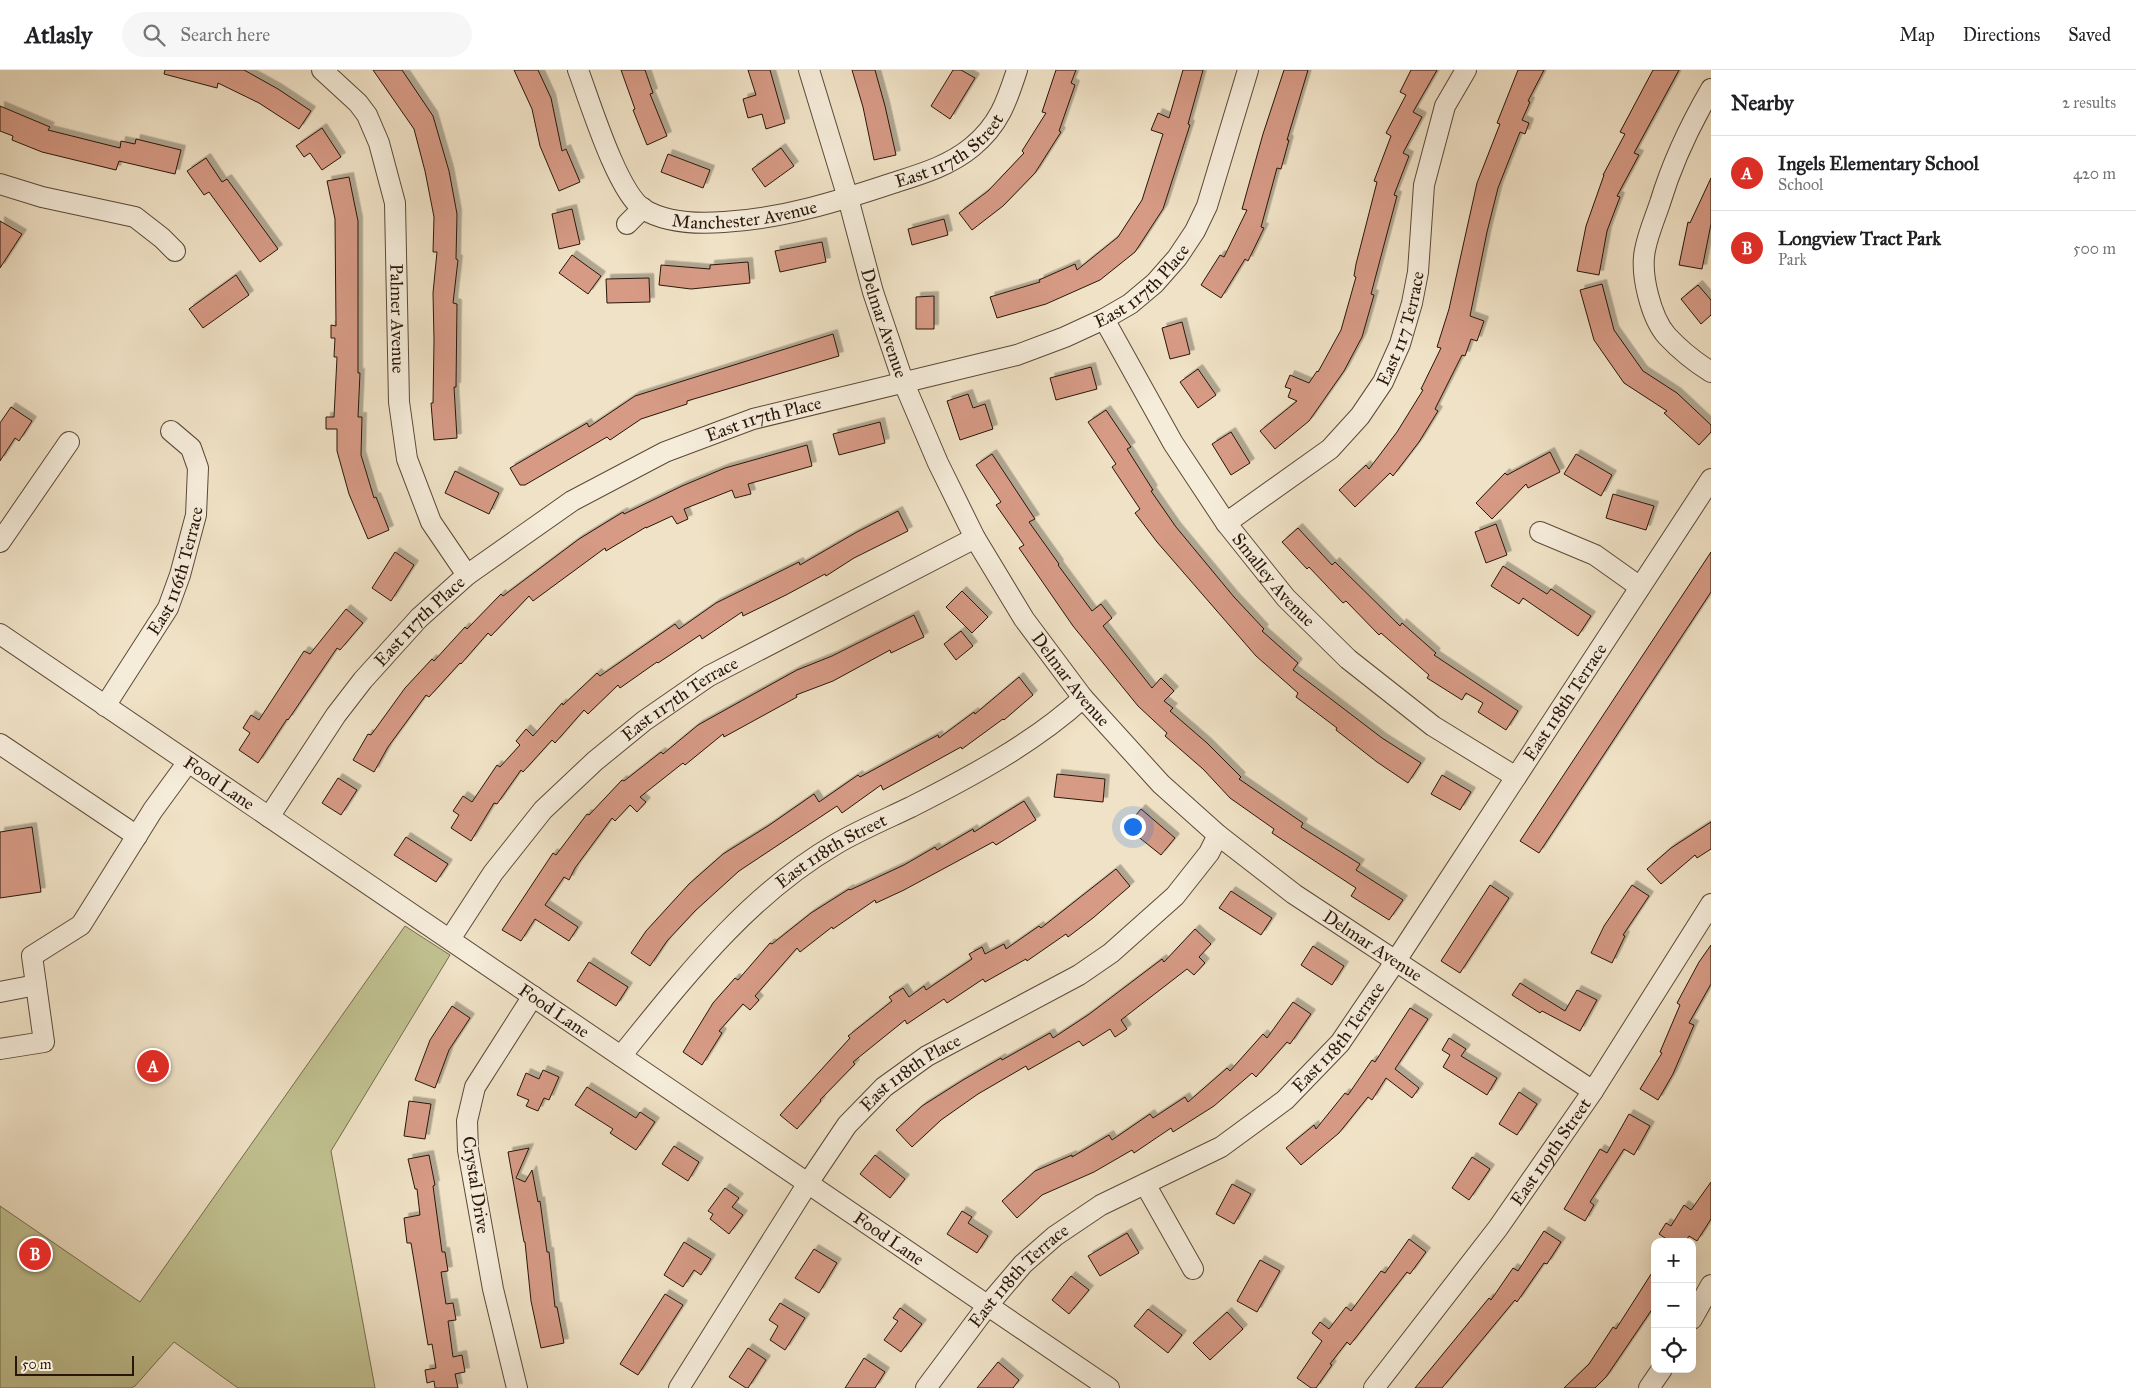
<!DOCTYPE html>
<meta charset="utf-8">
<style>
:root{--surface:#fff;--page:#f6f6f6;--text:#202124;--muted:#757577;--line:#e0e0e0;--accent:#d93025}
body{margin:0;font-family:"IM FELL Great Primer",serif;background:var(--page);color:var(--text)}
.controls{position:absolute;right:15px;bottom:15px;display:grid;overflow:hidden;border-radius:10px;box-shadow:0 5px 20px #0002}
.controls button{width:45px;height:45px;display:grid;place-items:center;padding:0;border:0;border-bottom:1px solid var(--line);background:var(--surface);color:var(--text);font:25px sans-serif}
.scale{position:absolute;left:15px;bottom:12px;width:119px;box-sizing:border-box;padding-left:5px;border:2px solid #291609;border-top:0;font-size:14px;line-height:18px;white-space:nowrap;color:#291609;-webkit-text-stroke:4px #f5ecda;paint-order:stroke}
.you{position:absolute;left:1132px;top:756px;width:18px;height:18px;margin:-12px;border:4px solid #fff;border-radius:50%;background:#1a73e8;box-shadow:0 0 0 8px #1a73e833}
.badge{display:grid;place-items:center;width:32px;height:32px;border-radius:50%;background:var(--accent);color:#fff;font-size:16px;font-weight:700}
.pin{position:absolute;translate:-50% -50%;border:2px solid #fff;box-shadow:0 1px 5px #0006}
.list{margin:0;padding:0;list-style:none}
h2{display:flex;justify-content:space-between;align-items:center;height:65px;margin:0;padding:0 20px;font-size:21px}
h2 small{font-size:16px;font-weight:400;color:var(--muted)}
.list li{display:grid;grid-template-columns:32px 1fr auto;gap:15px;align-items:center;box-sizing:border-box;height:75px;padding:0 20px;border-top:1px solid var(--line)}
.list b{display:block;font-size:19px;white-space:nowrap}
.list p{margin:0;font-size:16px;white-space:nowrap;color:var(--muted)}
.list em{font-size:16px;font-style:normal;color:var(--muted)}
.icon{flex:none;width:28px;height:28px;fill:none;stroke:currentColor;stroke-width:2;stroke-linecap:round;stroke-linejoin:round}
.map{position:relative;flex:none;width:1711px;height:1318px;overflow:hidden}
header{display:flex;align-items:center;gap:30px;box-sizing:border-box;height:70px;padding:0 25px;background:var(--surface);border-bottom:1px solid var(--line)}
header strong{font-size:24px}
nav{display:flex;gap:28px;margin-inline-start:auto;font-size:18px}
.search{width:350px;height:45px;background:var(--page);display:flex;align-items:center;gap:12px;box-sizing:border-box;padding:0 18px;border-radius:28px;color:var(--muted);font-size:19px}
main{display:flex}
aside{flex:1;background:var(--surface)}
.map>svg:first-child{display:block}
</style>
<header>
<strong>Atlasly</strong>
<div class="search"><svg class="icon" aria-label="search" viewBox="0 0 24 24"><circle cx="10" cy="10" r="6"/><path d="M15 15l6 6"/></svg>Search here</div>
<nav><a>Map</a><a>Directions</a><a>Saved</a></nav>
</header>
<main>
<div class="map">
<svg width="1711" height="1318" viewBox="0 0 1711 1318">
<defs>
<filter id="shadow"><feDropShadow dx="4.5" dy="-4.5" stdDeviation="0" flood-color="#0004"/></filter>
</defs>
<rect width="100%" height="100%" fill="#f0e2c6"/>
<filter id="stains"><feTurbulence type="fractalNoise" baseFrequency=".004" numOctaves="4"/><feColorMatrix values="0 0 0 0 .2 0 0 0 0 .09 0 0 0 0 .02 0 0 0 .5 -.17"/></filter>
<radialGradient id="worn" r=".72"><stop offset=".6" stop-color="#630" stop-opacity="0"/><stop offset="1" stop-color="#630" stop-opacity=".3"/></radialGradient>
<path fill="#c1c190" stroke="#756c4c" d="M405,856L450,885L331,1081L375,1318H238L174,1272L135,1316L131,1318H0V1136L140,1232Z"/>
<path fill="#d69a85" stroke="#291609" filter="url(#shadow)" d="M165,0H244L278,19L311,41L299,59L259,33L218,13L217,18L164,4Z
M373,0H402L433,46L449,101L457,144L456,189L458,190L453,233L457,234L456,317H454L457,368L434,370L431,333H433L434,270L433,223L437,182H433L434,147L425,101L414,59Z
M514,0H538L551,28L562,81L566,79L580,112L559,121L540,76L532,39Z
M621,0H645L653,23L650,24L667,66L647,75L633,40L635,39Z
M748,0H770L785,53L766,59L762,44L748,48L743,29L756,25Z
M852,0H875L885,36L896,85L874,90L863,37Z
M953,0H961L975,8L950,49L931,36Z
M1056,0H1076L1071,13L1075,15L1059,61L1061,62L1035,103L1003,136L972,160L959,143L988,121L1024,83L1022,81L1046,43L1042,42Z
M1183,0H1203L1188,54L1190,55L1163,139L1135,182L1100,210L1046,234L997,248L990,227L1040,212L1039,210L1075,194L1077,200L1118,167L1142,130L1163,64L1151,60L1158,43L1169,48Z
M1284,0H1308L1287,70H1289L1281,99L1277,98L1261,157L1264,158L1248,191L1245,189L1221,228L1201,215L1220,185L1224,187L1247,140L1242,139L1263,64Z
M1411,0H1437L1413,42L1422,47L1403,83L1409,86L1394,125L1397,126L1371,224L1374,225L1362,267L1344,301L1309,351L1275,379L1260,361L1297,331L1288,327L1291,319L1285,317L1290,305L1309,313L1317,301L1318,302L1341,260L1356,207L1354,206L1356,194L1377,112L1374,111L1391,66L1386,63L1406,25L1400,22Z
M1518,0H1544L1528,31L1530,32L1522,50L1529,53L1525,64L1520,62L1498,118L1487,162L1470,246L1484,251L1477,271L1471,269L1465,286L1462,285L1435,339L1438,341L1419,372L1393,406L1390,403L1355,437L1339,420L1366,395L1369,399L1397,362L1423,320L1421,319L1441,278L1437,277L1449,239L1477,113L1500,54L1497,53Z
M1653,0H1679L1634,83L1639,85L1617,126L1620,127L1607,161L1599,205L1577,201L1586,156L1604,105H1603L1625,64L1620,62Z
M0,36L50,57L48,60L120,78L121,71L135,74L136,69L181,80L175,104L119,91L116,100L42,82L12,70L13,66L0,61Z
M322,58L341,87L322,100L310,83L304,87L296,76Z
M781,78L794,96L765,117L752,99Z
M668,84L710,100L703,118L661,102Z
M206,88L222,112L227,109L278,179L260,192L209,122L204,125L187,101Z
M349,107L358,151V303H360L358,347H362L361,385L374,428L376,427L389,460L368,469L349,424L337,381V359H326V347H334L337,287H334L335,268H331V255L336,256L335,149L327,111Z
M1711,108V154L1702,199L1679,195L1688,152L1690,153Z
M572,139L580,174L559,179L552,144Z
M944,149L948,165L912,175L908,159Z
M0,151L22,164L0,198Z
M822,172L826,192L780,202L775,181Z
M572,185L601,206L588,224L559,203Z
M748,192L750,213L691,219L659,215L661,195L710,199V195Z
M236,205L249,225L203,258L189,239Z
M649,208L650,232L607,233L606,209Z
M1602,214L1614,260L1643,301L1677,323L1711,355V362L1699,375L1664,343L1667,341L1624,313L1594,270L1580,220Z
M1698,215L1711,230V245L1701,254L1681,229Z
M934,226V259H916V227Z
M1182,252L1190,284L1170,289L1162,258Z
M833,264L839,286L687,331V334L641,349L610,370L607,367L525,415H520L510,398L587,353L589,357L635,326Z
M1091,297L1097,319L1056,330L1050,308Z
M1198,299L1216,325L1198,338L1180,312Z
M968,324L973,338L985,334L993,359L960,370L947,331Z
M11,337L32,351L19,371L15,368L0,391V353Z
M1106,340L1131,377L1127,379L1153,420L1151,421L1176,457L1234,527L1264,559L1262,561L1298,593L1293,600L1382,668L1421,693L1408,713L1377,692L1336,660L1337,658L1296,627L1298,623L1256,586L1157,472L1135,443L1140,439L1112,397L1116,394L1088,352Z
M880,352L885,373L839,385L833,364Z
M1231,362L1250,393L1231,405L1212,374Z
M807,375L812,396L748,414L751,424L735,428L732,420L684,439L688,449L677,454L672,446L646,458V457L606,481L605,478L533,531L529,526L491,566L488,563L461,594L460,593L429,627L426,625L388,677L374,702L353,690L368,664L371,665L405,618L432,589L434,591L465,557L467,559L501,524L503,526L579,469L623,442L624,444L682,416L725,398Z
M1550,382L1560,402L1528,418L1526,414L1492,449L1476,433L1505,403L1507,405Z
M992,384L1035,449L1029,452L1059,494L1058,495L1092,541L1101,534L1112,548L1103,556L1152,618L1161,608L1174,621L1164,631L1173,638L1170,641L1207,673L1241,707L1239,709L1303,753L1301,757L1360,794L1356,800L1403,830L1389,850L1351,826L1356,818L1272,763L1274,759L1230,728L1203,699L1165,666L1167,663L1138,636L1073,556L1019,478L1024,475L996,435L1001,432L976,395Z
M1576,384L1612,405L1601,426L1564,404Z
M455,401L499,423L489,444L445,423Z
M1613,424L1654,436L1646,460L1606,448Z
M898,441L908,461L854,488L826,506L825,504L786,525L743,546L742,542L702,569L700,565L658,593L657,592L620,618L618,615L588,644L584,640L555,673L552,670L523,702L521,700L497,734L494,733L471,771L451,758L459,745L453,741L463,726L472,732L497,695L500,697L520,675L516,671L526,659L533,666L562,633L563,635L597,603L600,606L675,554L679,559L716,533L799,492L800,495L857,462Z
M1496,454L1507,485L1486,493L1475,462Z
M1298,458L1332,495L1335,492L1400,556L1402,553L1436,583L1434,585L1518,641L1506,660L1478,642L1483,633L1466,623L1462,630L1427,608L1429,605L1381,563L1379,565L1346,531L1343,533L1309,497L1307,499L1282,472Z
M395,482L414,495L391,531L372,518Z
M1711,482V522L1539,783L1520,771Z
M1503,496L1547,524L1551,519L1591,546L1578,566L1523,528L1519,534L1491,516Z
M962,521L988,547L972,563L946,537Z
M346,539L363,553L340,580L337,578L288,650L287,649L258,693L239,680L250,663L243,658L251,645L259,650L304,581L310,584Z
M914,545L924,567L891,583L890,580L833,611L796,625L797,627L724,667L723,664L685,695L683,693L640,727L646,732L637,742L630,735L615,751L612,748L575,798L569,810L564,807L545,835L578,857L569,871L535,849L521,871L502,860L553,783L556,785L587,744L589,745L622,710L624,711L661,682L663,684L698,655L797,600L832,586Z
M961,561L973,576L956,590L944,574Z
M1019,607L1033,625L1004,650L1003,649L962,679L961,677L883,720L881,715L842,743L837,736L739,801L695,841L667,871L650,896L631,883L646,861L689,814L723,784L768,756L814,724L819,732L858,705L860,707L938,665L939,668L974,642L975,644Z
M1057,704L1105,709L1103,732L1054,727Z
M1442,705L1471,722L1460,740L1431,724Z
M338,708L357,720L341,745L322,733Z
M1024,731L1036,750L996,775L993,772L904,820L876,833L875,830L833,859L832,857L800,882L797,878L755,926L759,930L750,940L743,934L719,961L722,963L702,995L683,982L713,933L735,908L738,910L770,873L772,874L811,843L849,819L850,820L904,795L935,777L937,780L973,759L974,762Z
M1141,739L1175,768L1161,785L1126,757Z
M1711,752V779L1697,788L1695,785L1661,814L1647,799L1671,778Z
M32,757L41,822L0,828V762Z
M406,767L448,794L436,812L394,785Z
M1116,799L1130,816L1093,848L1068,867L1066,864L1027,891L1026,889L985,912L983,909L947,933L944,929L907,954L905,950L853,992L855,994L820,1030L821,1031L797,1059L780,1045L850,968L848,966L892,931L889,927L903,918L909,927L924,916L926,920L972,889L969,884L982,877L985,884L1004,874L1006,879L1039,856L1041,858Z
M1490,815L1509,828L1460,903L1441,891Z
M1632,815L1649,826L1623,865L1625,866L1612,893L1591,883L1604,856Z
M1231,821L1272,848L1261,865L1219,838Z
M1195,859L1211,874L1199,887L1205,893L1194,905L1187,899L1121,950L1127,959L1115,967L1110,959L1083,976L1079,971L1028,1000L1026,996L978,1024L941,1050L912,1077L896,1060L922,1036L963,1010L1001,988L1002,990L1050,963L1053,968L1088,945L1162,889L1164,892Z
M1711,875V914L1689,953L1694,955L1673,1004L1658,1030L1640,1019L1662,983L1660,982L1680,935L1677,933L1699,892Z
M1313,876L1344,896L1332,915L1301,895Z
M589,892L628,917L616,936L577,911Z
M1520,913L1565,941L1577,920L1597,930L1580,961L1542,941L1540,943L1512,925Z
M1293,932L1311,944L1290,974L1287,972L1256,1007L1252,1003L1214,1036L1173,1062L1171,1058L1134,1083L1132,1080L1094,1102L1042,1125L1017,1148L1002,1131L1035,1101L1072,1085V1087L1109,1065L1112,1070L1150,1044L1153,1048L1185,1027L1188,1032L1227,998L1230,1001L1263,964L1267,968Z
M452,936L470,948L449,980L435,1018L415,1010L430,970Z
M1410,938L1428,949L1395,999L1419,1018L1412,1028L1386,1008L1372,1030L1368,1027L1339,1063L1301,1095L1286,1078L1314,1055L1316,1059L1345,1023L1348,1025L1372,990L1375,992Z
M1449,968L1466,979L1461,986L1497,1008L1487,1025L1443,997L1450,985L1442,980Z
M543,1000L559,1007L549,1030L544,1028L538,1041L526,1036L529,1030L517,1025L526,1003L539,1009Z
M587,1017L636,1048L640,1042L655,1052L636,1080L610,1063L613,1059L575,1035Z
M1519,1022L1537,1034L1517,1065L1499,1054Z
M409,1031L431,1034L425,1069L404,1066Z
M1629,1044L1650,1056L1634,1085L1624,1079L1590,1132L1594,1135L1585,1151L1564,1139L1600,1079L1607,1083Z
M674,1076L699,1092L688,1111L662,1094Z
M529,1078L516,1108L525,1112L532,1100L538,1132L540,1131L547,1182H549L555,1237H557L564,1273L541,1278L531,1231L525,1172H524L508,1082Z
M429,1085L435,1115L433,1116L442,1182H445L448,1201L441,1202L446,1234L453,1233L456,1250L448,1251L453,1287L462,1285L465,1302L455,1304L458,1318H435L434,1311L427,1313L425,1300L436,1298L432,1274L428,1275L411,1173H407L404,1148L420,1145L417,1119H415L408,1089Z
M875,1085L905,1109L890,1128L860,1104Z
M1472,1087L1490,1099L1469,1130L1452,1118Z
M1711,1112V1149L1697,1171L1689,1166L1685,1172H1671L1659,1164L1666,1153L1671,1156L1684,1135L1691,1140Z
M1232,1114L1251,1124L1234,1154L1216,1144Z
M725,1118L739,1128L732,1137L743,1145L729,1164L710,1149L713,1144L708,1141Z
M962,1141L972,1147L968,1153L988,1166L977,1183L947,1164Z
M1544,1161L1561,1172L1547,1194L1544,1193L1517,1232L1515,1230L1442,1318H1415L1489,1228L1491,1230L1513,1198L1518,1201Z
M1127,1163L1139,1183L1100,1206L1088,1186Z
M1409,1169L1426,1182L1410,1204L1407,1202L1350,1275L1347,1272L1330,1294L1332,1295L1316,1318H1311L1297,1308L1322,1271L1312,1263L1320,1252L1329,1259L1346,1237L1351,1241L1381,1201L1385,1203Z
M684,1172L711,1189L701,1205L694,1200L683,1217L664,1205Z
M814,1179L837,1193L819,1223L795,1208Z
M1260,1190L1280,1201L1257,1242L1237,1231Z
M1655,1198V1235L1606,1307L1595,1318H1564L1589,1294L1613,1257L1616,1259Z
M1071,1206L1089,1220L1069,1244L1052,1230Z
M665,1224L683,1235L638,1305L620,1294Z
M780,1233L805,1248L785,1280L770,1270L778,1256L769,1250Z
M900,1238L922,1254L901,1282L884,1270L898,1251L893,1248Z
M1148,1239L1182,1265L1168,1283L1134,1256Z
M1227,1242L1243,1259L1210,1290L1193,1273Z
M748,1278L766,1290L748,1318H746L729,1307Z
M864,1288L885,1302L875,1318H845Z
M998,1292L1019,1310L1013,1318H977Z"/>
<g fill="none" stroke-linecap="round" stroke-linejoin="round">
<g stroke="#5b4938" stroke-width="22">
<g id="minor">
<path id="s1" d="M322,0L358,33L367,45L379,73L395,133L399,332L407,389L431,452L467,505"/>
<path id="s2" d="M578,0C590,32 617,121 643,139C666,153 698,154 724,152C781,149 839,131 893,113C921,104 949,96 972,77C999,55 1007,31 1017,0"/>
<path id="s3" d="M809,0L848,128L873,222L903,311L938,393L975,468L1024,549L1083,628L1161,714L1218,765L1294,824L1593,1021"/>
<path d="M1711,19C1690,55 1672,93 1660,133C1655,148 1648,164 1645,180C1640,204 1651,248 1667,266C1680,280 1695,292 1711,302"/>
<path d="M0,114L42,127L135,147L162,168L175,181"/>
<path d="M627,154L643,138"/>
<path id="s4" d="M1104,249L1173,373L1226,453L1286,528L1348,589L1433,656L1516,707"/>
<path id="s5" d="M1226,453L1330,379L1360,346L1383,312L1400,274L1412,233L1418,202L1424,115L1445,36L1466,0"/>
<path d="M1540,462L1595,485L1640,517"/>
<path d="M0,472L69,372"/>
<path id="s6" d="M0,564L1109,1318"/>
<path id="s7" d="M105,636L168,538L180,505L196,445L198,398L191,378L171,361"/>
<path d="M0,674L137,766"/>
<path id="s8" d="M269,747L336,645L363,610L419,548L467,505L572,431L665,382L753,349L1017,285L1065,267L1104,249L1130,234L1155,213L1177,188L1195,161L1207,136L1248,0"/>
<path id="s9" d="M450,869L493,803L543,740L595,691L644,651L709,606L975,468"/>
<path d="M0,922L36,915"/>
<path d="M0,979L44,972L32,886L81,855L153,740L188,692"/>
<path id="s10" d="M621,986C685,907 747,826 836,774C860,760 886,749 911,737C970,707 1034,673 1083,628"/>
<path d="M1145,1114L1193,1199"/>
<path d="M1692,1249L1711,1215"/>
<path d="M517,1318L493,1219L468,1080L467,1051L475,1017L533,926"/>
<path id="s11" d="M679,1318L808,1113L847,1055L884,1017L927,986L1079,905L1111,883L1175,826L1209,783L1218,765"/>
<path id="s12" d="M926,1318L988,1235L1023,1194L1055,1166L1101,1135L1221,1077L1285,1030L1340,973L1395,892L1711,409"/>
<path id="s13" d="M1374,1318L1498,1158L1593,1021L1711,834"/>
<path d="M1649,1318L1662,1299"/>
</g>
</g>
<use href="#minor" stroke="#f5ecda" stroke-width="20"/>
</g>
<g text-anchor="middle" dominant-baseline="central" stroke-width="4" stroke-linejoin="round" paint-order="stroke">
<g font-size="18" fill="#291609" stroke="#f5ecda">
<text stroke="none"><textPath href="#s2" startOffset="478">East 117th Street</textPath></text>
<text stroke="none"><textPath href="#s2" startOffset="259">Manchester Avenue</textPath></text>
<text stroke="none"><textPath href="#s8" startOffset="1058">East 117th Place</textPath></text>
<text stroke="none"><textPath href="#s1" startOffset="272">Palmer Avenue</textPath></text>
<text stroke="none"><textPath href="#s3" startOffset="264">Delmar Avenue</textPath></text>
<text stroke="none"><textPath href="#s5" startOffset="270">East 117 Terrace</textPath></text>
<text stroke="none"><textPath href="#s8" startOffset="652">East 117th Place</textPath></text>
<text stroke="none"><textPath href="#s7" startOffset="154">East 116th Terrace</textPath></text>
<text stroke="none"><textPath href="#s4" startOffset="312">Smalley Avenue</textPath></text>
<text stroke="none"><textPath href="#s8" startOffset="248">East 117th Place</textPath></text>
<text stroke="none"><textPath href="#s3" startOffset="669">Delmar Avenue</textPath></text>
<text stroke="none"><textPath href="#s9" startOffset="336">East 117th Terrace</textPath></text>
<text stroke="none"><textPath href="#s12" startOffset="956">East 118th Terrace</textPath></text>
<text stroke="none"><textPath href="#s6" startOffset="265">Food Lane</textPath></text>
<text stroke="none"><textPath href="#s10" startOffset="296">East 118th Street</textPath></text>
<text stroke="none"><textPath href="#s3" startOffset="1074">Delmar Avenue</textPath></text>
<text stroke="none"><textPath href="#s6" startOffset="670">Food Lane</textPath></text>
<text stroke="none"><textPath href="#s12" startOffset="551">East 118th Terrace</textPath></text>
<text stroke="none"><textPath href="#s11" startOffset="395">East 118th Place</textPath></text>
<text stroke="none"><textPath href="#s13" startOffset="295">East 119th Street</textPath></text>
<text transform="translate(476 1115) rotate(81)">Crystal Drive</text>
<text stroke="none"><textPath href="#s6" startOffset="1075">Food Lane</textPath></text>
<text stroke="none"><textPath href="#s12" startOffset="146">East 118th Terrace</textPath></text>
</g>
</g>
<rect width="100%" height="100%" filter="url(#stains)"/>
<rect width="100%" height="100%" fill="url(#worn)"/>
</svg>
<div class="controls">
<button>+</button>
<button>−</button>
<button><svg class="icon" aria-label="locate" viewBox="0 0 24 24"><circle cx="12" cy="12" r="6"/><path d="M12 2v4M12 18v4M2 12h4M18 12h4"/></svg></button>
</div>
<div class="scale">50 m</div>
<div class="you"></div>
<div class="pin badge" style="left:153px;top:996px">A</div>
<div class="pin badge" style="left:35px;top:1184px">B</div>
</div>
<aside>
<h2>Nearby<small>2 results</small></h2>
<ul class="list">
<li><span class="badge">A</span><div><b>Ingels Elementary School</b><p>School</p></div><em>420 m</em></li>
<li><span class="badge">B</span><div><b>Longview Tract Park</b><p>Park</p></div><em>500 m</em></li>
</ul>
</aside>
</main>
